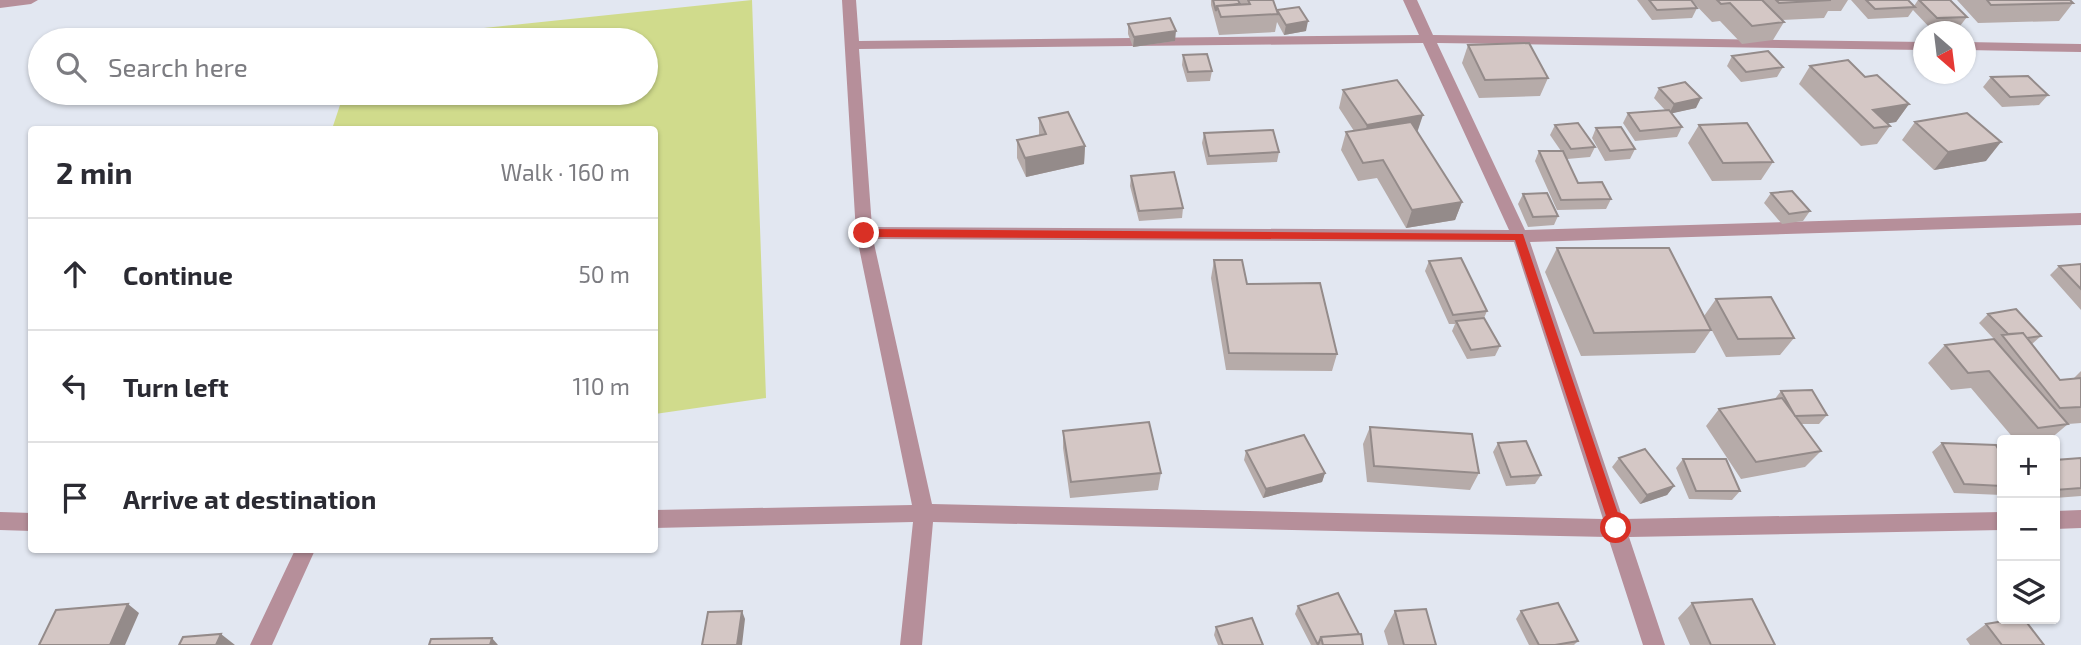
<!DOCTYPE html>
<meta charset="utf-8">
<style>
:root{--surface:#fff;--page:#f2f2f3;--text:#2b2b33;--muted:#7c7c81;--line:#e1e1e2}
body{margin:0;font-family:"Exo 2",sans-serif;background:var(--page);color:var(--text)}
.controls{position:absolute;right:21px;bottom:21px;display:grid;overflow:hidden;border-radius:7px;box-shadow:0 2px 5px #0004}
.controls button{width:63px;height:63px;display:grid;place-items:center;padding:0;border:0;border-bottom:2px solid var(--line);background:var(--surface);color:var(--text);font:35px sans-serif}
.compass{position:absolute;left:1913px;top:21px;width:63px;height:63px;border-radius:50%;background:var(--surface);box-shadow:0 2px 5px #0004;rotate:152deg}
.stop{position:absolute;width:21px;height:21px;margin:-16px;border:5px solid #d93025;border-radius:50%;background:#fff}
.stop.end{background:#d93025;border-color:#fff;box-shadow:0 2px 7px #0008}
.list{margin:0;padding:0;list-style:none}
h2{display:flex;justify-content:space-between;align-items:center;height:91px;margin:0;padding:0 28px;font-size:30px}
h2 small{font-size:23px;font-weight:400;color:var(--muted)}
.list li{display:grid;grid-template-columns:46px 1fr auto;gap:21px;align-items:center;box-sizing:border-box;height:112px;padding:0 28px;border-top:2px solid var(--line)}
.list b{display:block;font-size:26px;white-space:nowrap}
.list em{font-size:23px;font-style:normal;color:var(--muted)}
.icon{flex:none;width:38px;height:38px;fill:none;stroke:currentColor;stroke-width:2;stroke-linecap:round;stroke-linejoin:round}
.map{position:relative;flex:none;width:2081px;height:645px;overflow:hidden}
.search{position:absolute;background:var(--surface);box-shadow:0 2px 5px #0004;left:28px;top:28px;width:630px;height:77px;display:flex;align-items:center;gap:18px;box-sizing:border-box;padding:0 24px;border-radius:38px;color:var(--muted);font-size:26px}
.panel{position:absolute;background:var(--surface);box-shadow:0 2px 5px #0004;left:28px;top:126px;width:630px;height:427px;border-radius:7px}
.map>svg:first-child{display:block}
</style>
<div class="map">
<svg width="2081" height="645" viewBox="0 0 2081 645">
<rect width="100%" height="100%" fill="#e2e7f1"/>
<path fill="#d0db8c" d="M752,0L766,398L655,414L654,130L332,129L344,93H646V40H370Z"/>
<g fill="none" stroke-linecap="round" stroke-linejoin="round">
<path fill="#b68f9a" fill-rule="evenodd" d="M842,0H856L859,41L1419,35L1403,0H1417L1433,35L1924,42V50L1437,43L1525,230L2081,213V225L1530,242L1623,519L2002,512V530L1629,537L1665,645H1643L1608,537L933,522L922,645H900L913,522L654,528V510L912,505L856,233ZM1423,43L1509,230L872,227L859,49ZM873,239L1514,242L1603,519L932,504Z
M1966,42L2081,44V52L1966,50Z
M2081,510V528L2055,529V511Z
M0,512L32,513V531L0,530Z
M295,550H315L272,645H250Z"/>
<path fill="#b68f9a" fill-rule="evenodd" d="M0,0H38L31,4L0,8Z"/>
</g>
<path fill="#b6aba9" d="M1211,0H1238L1240,4H1241L1239,0H1273L1277,10L1306,31L1284,35L1277,22L1275,32L1219,35L1211,5Z
M1637,0H1691L1697,8L1692,18L1652,20Z
M1691,0H1848L1841,11H1828L1824,18L1782,20L1784,22L1773,40L1742,44L1720,21L1712,22Z
M1851,0H1908L1914,6L1918,0H1950L1967,17L1960,26L1930,28L1913,10L1908,17L1868,19Z
M1957,0H2070L2073,3L2059,21L1978,23Z
M1128,24L1175,41L1133,47L1128,34Z
M1468,45L1548,78L1540,96L1479,98L1462,63Z
M1183,55L1212,71L1210,81L1187,82L1182,65Z
M1732,56L1783,67L1777,77L1741,82L1727,66Z
M1810,66L1865,77L1909,104L1896,122L1887,123L1890,126L1877,144L1861,146L1799,84Z
M1991,77L2048,95L2039,105L2002,107L1983,87Z
M1659,88L1696,108L1672,113L1682,127L1677,137L1635,141L1623,123L1628,113L1665,110L1654,98Z
M1343,90L1417,132L1462,202L1455,220L1406,228L1377,178L1358,181L1341,150L1346,132L1354,131L1339,108Z
M1039,118L1085,146L1084,164L1026,177L1017,158V140L1039,136Z
M1915,122L1986,161L1934,170L1902,140Z
M1555,125L1595,147L1590,157L1567,159L1578,183L1611,199L1606,209L1557,210L1535,161L1539,151H1561L1550,135Z
M1699,125L1773,162L1761,180L1712,181L1688,143Z
M1596,128L1635,149L1630,159L1605,161L1592,138Z
M1204,133L1279,152L1277,162L1207,165L1202,143Z
M1131,176L1183,208L1182,218L1139,221L1130,186Z
M1771,193L1810,211L1803,221L1782,224L1764,203Z
M1523,194L1558,216L1554,225L1528,227L1518,204Z
M1557,248L1704,316L1716,299L1794,338L1780,355L1726,357L1708,323L1711,330L1695,353L1581,356L1545,272Z
M1214,260L1247,284L1337,354L1332,371L1226,370L1211,278Z
M1429,261L1487,311L1484,318L1500,346L1495,356L1467,359L1452,331L1455,324H1449L1425,271Z
M2081,264V310L2050,275L2059,266Z
M1988,314L2041,336L2032,344L2060,380L2073,379L2081,371V423L2068,424L2049,440H2015L1971,388L1951,390L1928,363L1945,345L1994,339L1979,323Z
M1781,391L1827,415L1819,424H1801L1821,451L1805,467L1741,479L1706,426L1719,409L1774,400Z
M1370,427L1479,473L1470,490L1367,482L1363,444Z
M1063,431L1161,473L1158,490L1070,498L1063,448Z
M1498,443L1541,475L1535,484L1506,486L1493,452Z
M1942,443L2002,456V495L1954,493L1932,452Z
M1246,451L1325,473L1322,482L1263,498L1244,460Z
M1619,458L1674,486L1667,495L1640,504L1612,467Z
M2081,458V496L2055,498V460Z
M1683,459L1740,491L1732,500L1689,499L1676,468Z
M1692,603L1775,645H1690L1678,618Z
M1298,606L1363,645H1311L1295,614Z
M1395,611L1436,645H1388L1384,631Z
M1521,611L1578,641L1574,645H1529L1516,619Z
M1986,624L2044,645H1970L1966,639Z
M1216,627L1263,645H1218L1214,635Z"/>
<path fill="#948b8a" d="M1308,21L1306,31L1284,35L1286,25Z
M1176,31L1175,41L1133,47L1134,37Z
M1701,98L1696,108L1669,114L1674,104Z
M1909,104L1896,122L1872,126L1873,110Z
M1423,115L1417,133L1362,143L1367,125Z
M2001,142L1986,161L1934,170L1948,152Z
M1085,146L1084,164L1026,177L1025,158Z
M1462,202L1455,220L1406,228L1412,210Z
M1325,473L1322,482L1263,498L1266,489Z
M1674,486L1667,495L1640,504L1647,495Z
M128,604L139,613L125,645H110Z
M742,611L745,619L742,645H737Z
M221,634L235,645H216Z
M492,638L498,645H490Z"/>
<path fill="#d4c7c5" stroke="#948b8a" stroke-width="2" d="M1213,0H1238L1240,4L1217,6L1216,11Z
M1248,0H1273L1278,14L1221,17L1217,6L1250,4Z
M1649,0H1691L1697,8L1657,10Z
M1717,0H1762L1784,22L1752,26L1730,3L1721,4Z
M1776,0H1831L1779,3Z
M1866,0H1908L1915,7L1875,9Z
M1919,0H1950L1967,17L1937,18Z
M1987,0H2070L2073,3L1991,5Z
M1299,7L1308,21L1286,25L1277,10Z
M1170,18L1176,31L1134,37L1128,24Z
M1529,43L1548,78L1485,80L1468,45Z
M1768,51L1783,67L1746,72L1732,56Z
M1207,54L1212,71L1188,72L1183,55Z
M1848,60L1865,77L1877,75L1909,104L1873,110L1890,126L1874,128L1810,66Z
M2028,76L2048,95L2010,97L1991,77Z
M1397,80L1423,115L1367,125L1343,90Z
M1685,82L1701,98L1674,104L1659,88Z
M1669,110L1682,127L1640,131L1628,113Z
M1068,112L1085,146L1025,158L1017,140L1046,134L1039,118Z
M1967,113L2001,142L1948,152L1915,122Z
M1411,122L1462,202L1412,210L1383,160L1363,163L1346,132Z
M1578,123L1595,147L1571,149L1555,125Z
M1747,123L1773,162L1723,163L1699,125Z
M1621,127L1635,149L1610,151L1596,128Z
M1273,130L1279,152L1209,156L1204,133Z
M1539,151H1563L1578,183L1602,182L1611,199L1561,200Z
M1174,172L1183,208L1139,211L1131,176Z
M1792,191L1810,211L1789,214L1771,193Z
M1547,193L1558,216L1533,217L1523,194Z
M1557,248H1669L1711,330L1594,333Z
M1461,258L1487,311L1453,315L1429,261Z
M1214,260H1242L1247,284L1320,283L1337,354L1229,353Z
M2081,264V289L2059,266Z
M1771,297L1794,338L1738,339L1716,299Z
M2016,309L2041,336L2027,338L2023,333L2008,334L1988,314Z
M1484,318L1500,346L1471,350L1456,321Z
M2023,333L2060,380L2081,378V407L2060,408L2002,335Z
M1994,339L2068,424L2038,428L1989,371L1968,373L1945,345Z
M1812,390L1827,415L1795,416L1781,391Z
M1782,398L1821,451L1756,462L1719,409Z
M1149,422L1161,473L1071,482L1063,431Z
M1370,427L1472,434L1479,473L1374,466Z
M1304,435L1325,473L1266,489L1246,451Z
M1526,441L1541,475L1511,477L1498,443Z
M1942,443L1996,445L2002,456V486L1964,484Z
M1645,449L1674,486L1647,495L1619,458Z
M2081,458V488L2055,490V460Z
M1683,459H1726L1740,491H1696Z
M1338,593L1359,634L1321,637L1318,645L1298,606Z
M1752,599L1775,645H1711L1692,603Z
M1558,603L1578,641L1555,645H1539L1521,611Z
M128,604L110,645H39L56,610Z
M1426,609L1436,645H1404L1395,611Z
M742,611L737,645H702L708,612Z
M1252,618L1263,645H1223L1216,627Z
M2016,619H2024L2044,645H2002L1986,624Z
M221,634L216,645H179L183,637Z
M1361,634L1363,645H1323L1321,637Z
M492,638L490,645H429L431,639Z"/>
<path fill="#d93025" d="M864,229L1523,234L1623,528L1616,534L1610,528L1515,240L864,237L859,233Z"/>
</svg>
<div class="controls">
<button>+</button>
<button>−</button>
<button><svg class="icon" aria-label="layers" viewBox="0 0 24 24"><path d="M12 4l9 5-9 5-9-5zM3 14l9 5 9-5"/></svg></button>
</div>
<svg class="compass" viewBox="-18 -18 36 36"><path d="M0-13l5 13h-10z" fill="#e53935"/><path d="M0 13l5-13h-10z" fill="#7c7c81"/></svg>
<div class="stop" style="left:1616px;top:528px"></div>
<div class="stop end" style="left:864px;top:233px"></div>
<div class="search"><svg class="icon" aria-label="search" viewBox="0 0 24 24"><circle cx="10" cy="10" r="6"/><path d="M15 15l6 6"/></svg>Search here</div>
<section class="panel">
<h2>2 min<small>Walk · 160 m</small></h2>
<ul class="list">
<li><svg class="icon" aria-label="ahead" viewBox="0 0 24 24"><path d="M12 20V5M6 11l6-6 6 6"/></svg><div><b>Continue</b></div><em>50 m</em></li>
<li><svg class="icon" aria-label="left" viewBox="0 0 24 24"><path d="M17 20v-9H6M10 6l-5 5 5 5"/></svg><div><b>Turn left</b></div><em>110 m</em></li>
<li><svg class="icon" aria-label="arrive" viewBox="0 0 24 24"><path d="M6 21V4h12l-3 4 3 4H6"/></svg><div><b>Arrive at destination</b></div></li>
</ul>
</section>
</div>
